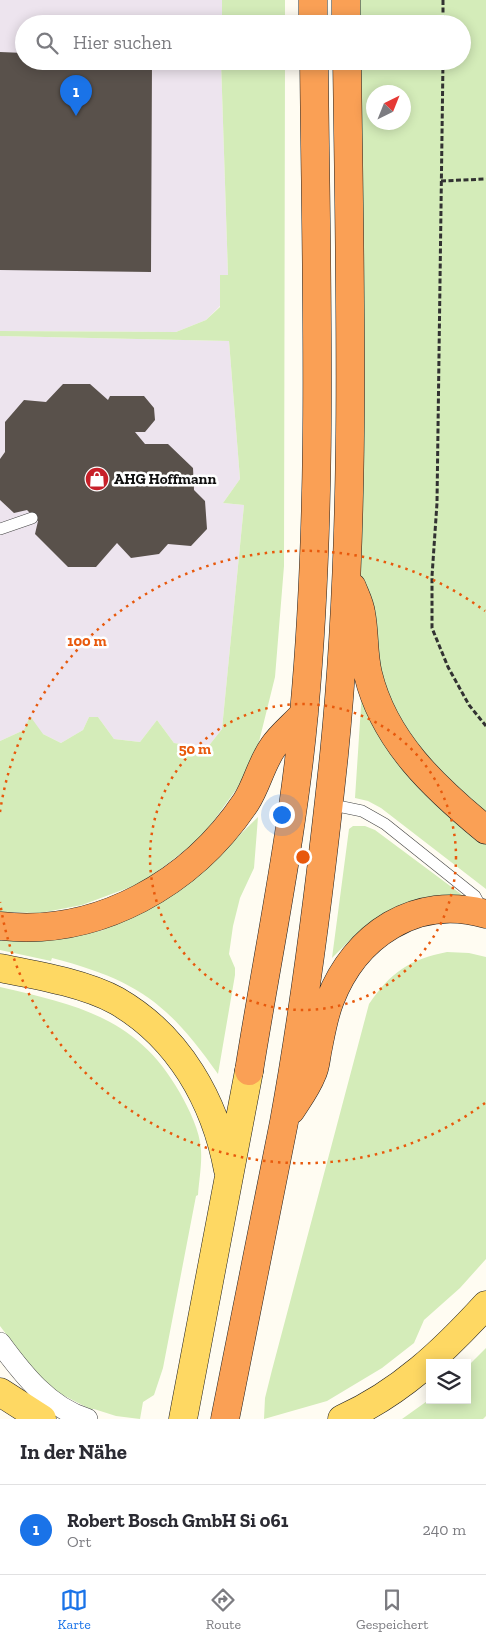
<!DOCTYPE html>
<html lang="de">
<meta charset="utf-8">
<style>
:root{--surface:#fff;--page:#f2f2f3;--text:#2b2b33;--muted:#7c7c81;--line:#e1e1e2;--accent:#1a73e8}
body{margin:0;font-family:"Zilla Slab",serif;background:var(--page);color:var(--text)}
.controls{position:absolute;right:15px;bottom:15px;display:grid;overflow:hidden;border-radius:0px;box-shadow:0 2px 12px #0003}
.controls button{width:45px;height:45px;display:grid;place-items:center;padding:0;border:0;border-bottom:1px solid var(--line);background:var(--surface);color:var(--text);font:25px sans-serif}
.compass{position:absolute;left:366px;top:85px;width:45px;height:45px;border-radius:50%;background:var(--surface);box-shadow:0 2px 12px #0003;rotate:43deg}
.you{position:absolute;left:281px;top:814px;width:18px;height:18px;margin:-12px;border:4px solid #fff;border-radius:50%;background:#1a73e8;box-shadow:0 0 0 8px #1a73e833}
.badge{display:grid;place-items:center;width:32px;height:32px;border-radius:50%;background:var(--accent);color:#fff;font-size:16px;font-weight:700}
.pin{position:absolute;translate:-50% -41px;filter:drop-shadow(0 1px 2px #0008)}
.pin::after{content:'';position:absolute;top:26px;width:18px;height:15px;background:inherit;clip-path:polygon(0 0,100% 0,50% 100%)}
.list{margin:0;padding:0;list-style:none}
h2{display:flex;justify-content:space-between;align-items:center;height:65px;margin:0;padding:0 20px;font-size:21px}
h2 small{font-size:16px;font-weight:400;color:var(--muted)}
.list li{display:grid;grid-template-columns:32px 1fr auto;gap:15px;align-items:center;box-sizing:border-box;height:90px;padding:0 20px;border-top:1px solid var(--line)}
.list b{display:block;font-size:19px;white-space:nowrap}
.list p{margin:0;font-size:16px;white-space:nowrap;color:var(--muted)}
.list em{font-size:16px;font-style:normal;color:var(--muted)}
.icon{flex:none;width:28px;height:28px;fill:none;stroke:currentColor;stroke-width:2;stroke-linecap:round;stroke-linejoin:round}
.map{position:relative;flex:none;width:486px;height:1419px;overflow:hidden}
.search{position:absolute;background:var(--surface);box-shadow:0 2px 12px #0003;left:15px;right:15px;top:15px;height:55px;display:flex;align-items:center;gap:12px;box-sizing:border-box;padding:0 18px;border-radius:28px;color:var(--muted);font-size:19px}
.sheet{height:155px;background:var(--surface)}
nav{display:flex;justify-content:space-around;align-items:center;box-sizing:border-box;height:70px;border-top:1px solid var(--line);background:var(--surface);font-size:14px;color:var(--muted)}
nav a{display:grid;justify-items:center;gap:2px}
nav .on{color:var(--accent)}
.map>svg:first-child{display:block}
</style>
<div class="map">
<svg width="486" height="1419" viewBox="0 0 486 1419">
<rect width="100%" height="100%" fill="#fffcf2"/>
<path fill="#ede4ee" d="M0,0H222V24H24V61H221L228,275H220V306L206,320L176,332L0,331Z
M0,336L229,341L240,479L223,503L244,505L222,729L207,748L174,743L157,720L140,742L114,739L98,717H89L83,730L61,743L43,734L24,730L0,741Z"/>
<path fill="#d4ecb9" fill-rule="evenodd" d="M222,0H285V24H222Z
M346,0H486V830L386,721L361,611L346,61H462V24H346ZM374,92H404V122H374Z
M221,61H285L284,566L275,677L253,766L202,837L144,882L82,905L40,913L0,912V741L24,730L30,716L43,734L61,743L83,730L89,717H98L114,739L140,742L157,720L174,743L207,748L222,729L244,505L223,503L240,479L229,341L0,336V331L176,332L206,320L220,307V275H228Z
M362,691L486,842V889L381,808L368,801L355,798Z
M258,817L254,868L240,898L233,926L229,954L235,968V975L218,1074C168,1003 137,980 52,958L51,961L0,950V938L1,941C37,941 70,937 104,930V927L147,910L181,890L205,869Z
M353,826H365L375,830L465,897L386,912L355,935L332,958L349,829Z
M447,952L469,953L486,957V1259L460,1288L424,1320L414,1343L382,1368L327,1401L264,1419L265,1398L272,1370L369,1004C390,973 410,959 447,952Z
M0,987C78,1005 138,1018 180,1093C189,1109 200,1131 201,1150C202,1164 199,1181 198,1195L196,1196L163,1368L154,1395L143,1402L140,1419L116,1416L94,1409H90L53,1390L28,1363L0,1326Z
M486,1348V1416L483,1419H402L430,1399L467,1400V1367Z"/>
<path fill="#59514b" d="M0,52L24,53V61H152L151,272L0,270Z
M63,384H90L108,400L110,396H144L154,408L155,420L145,432H135L145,444H168L193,468L194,490L205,501L207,529L191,546L168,544L159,554L131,558L117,543L96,567H68L35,534L38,521L27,510L14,513L0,500V459L5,452V422L24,400L46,402Z"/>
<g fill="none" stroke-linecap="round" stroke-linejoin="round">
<g stroke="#434343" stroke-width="12">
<path id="lane" d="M0,529L32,518
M328,804L362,811L385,824L475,896L483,911"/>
</g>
<g stroke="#434343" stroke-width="22">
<path id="street" d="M0,1343C22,1373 49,1408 87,1419"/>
</g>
<g stroke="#212121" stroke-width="29">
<path id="primary" d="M0,968C36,975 84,983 117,1001C179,1037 215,1101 228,1170
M0,1392L42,1419
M183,1419L249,1071
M342,1419C400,1393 444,1351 486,1305"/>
</g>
<g stroke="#212121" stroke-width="29">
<path id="highway" d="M313,0V24
M346,0V24
M352,587C355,595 360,604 361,613C365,633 363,654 368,674C384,741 435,788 486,830
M0,926C99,937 192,883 246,802C257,785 261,764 273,747C281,735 294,725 304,714
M249,1071C268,952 293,834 304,713C324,497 316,278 314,61
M291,1110C298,1099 307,1087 312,1074C316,1067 316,1056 318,1048C321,1033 324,1015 330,1000C355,935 416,894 486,914
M225,1419C244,1320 265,1221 284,1122C306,1001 321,878 334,755C357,525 350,292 347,61"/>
</g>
<path stroke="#323232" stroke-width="3" stroke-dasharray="5 2.5" stroke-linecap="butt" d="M443,0V24
M443,61L437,503L432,576V628L448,667L469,705L486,726
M441,181L486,179"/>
<use href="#lane" stroke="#fff" stroke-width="11"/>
<use href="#street" stroke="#fff" stroke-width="21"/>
<use href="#primary" stroke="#fed863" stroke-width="28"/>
<use href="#highway" stroke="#faa055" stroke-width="28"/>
</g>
<g fill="none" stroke="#e8590c" stroke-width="2.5" stroke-dasharray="2.5 5">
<circle cx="303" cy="857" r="153"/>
<path d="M485 1103A306 306 0 0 1 0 902M0 812A306 306 0 0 1 485 611"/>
</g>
<defs>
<g id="shop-disc" transform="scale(1.25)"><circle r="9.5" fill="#c72029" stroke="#fff"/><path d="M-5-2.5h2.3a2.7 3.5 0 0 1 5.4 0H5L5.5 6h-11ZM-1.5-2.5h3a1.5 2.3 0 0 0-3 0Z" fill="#fff"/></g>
</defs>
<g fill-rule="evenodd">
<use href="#shop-disc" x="97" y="479"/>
</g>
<g text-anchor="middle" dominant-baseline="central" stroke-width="5" stroke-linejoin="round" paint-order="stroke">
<g font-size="15" font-weight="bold" fill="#101010" stroke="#fff" text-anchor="start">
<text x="114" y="479">AHG Hoffmann</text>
</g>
</g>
<circle cx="303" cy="857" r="8" fill="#e8590c" stroke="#fff" stroke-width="2.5"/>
<g font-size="15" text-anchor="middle" font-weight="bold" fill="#e8590c" stroke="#fff" stroke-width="5" stroke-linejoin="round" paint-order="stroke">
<text x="87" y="646">100 m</text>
<text x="195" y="754">50 m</text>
</g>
</svg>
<div class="controls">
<button><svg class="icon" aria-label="layers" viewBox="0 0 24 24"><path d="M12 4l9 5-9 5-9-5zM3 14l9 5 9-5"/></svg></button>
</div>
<svg class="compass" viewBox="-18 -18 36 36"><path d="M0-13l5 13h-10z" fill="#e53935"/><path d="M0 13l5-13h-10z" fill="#7c7c81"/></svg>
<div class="you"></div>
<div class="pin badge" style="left:76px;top:116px">1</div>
<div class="search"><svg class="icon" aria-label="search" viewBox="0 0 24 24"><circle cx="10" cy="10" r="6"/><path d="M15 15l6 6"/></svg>Hier suchen</div>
</div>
<section class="sheet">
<h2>In der Nähe<small></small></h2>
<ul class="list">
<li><span class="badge">1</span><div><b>Robert Bosch GmbH Si 061</b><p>Ort</p></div><em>240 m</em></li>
</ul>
</section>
<nav>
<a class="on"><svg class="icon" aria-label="map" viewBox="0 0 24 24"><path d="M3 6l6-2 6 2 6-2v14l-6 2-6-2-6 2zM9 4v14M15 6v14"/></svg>Karte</a>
<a><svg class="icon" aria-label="directions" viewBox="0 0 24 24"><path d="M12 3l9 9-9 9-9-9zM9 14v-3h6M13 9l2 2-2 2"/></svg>Route</a>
<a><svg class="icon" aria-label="saved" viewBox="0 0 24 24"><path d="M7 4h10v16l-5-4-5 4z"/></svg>Gespeichert</a>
</nav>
